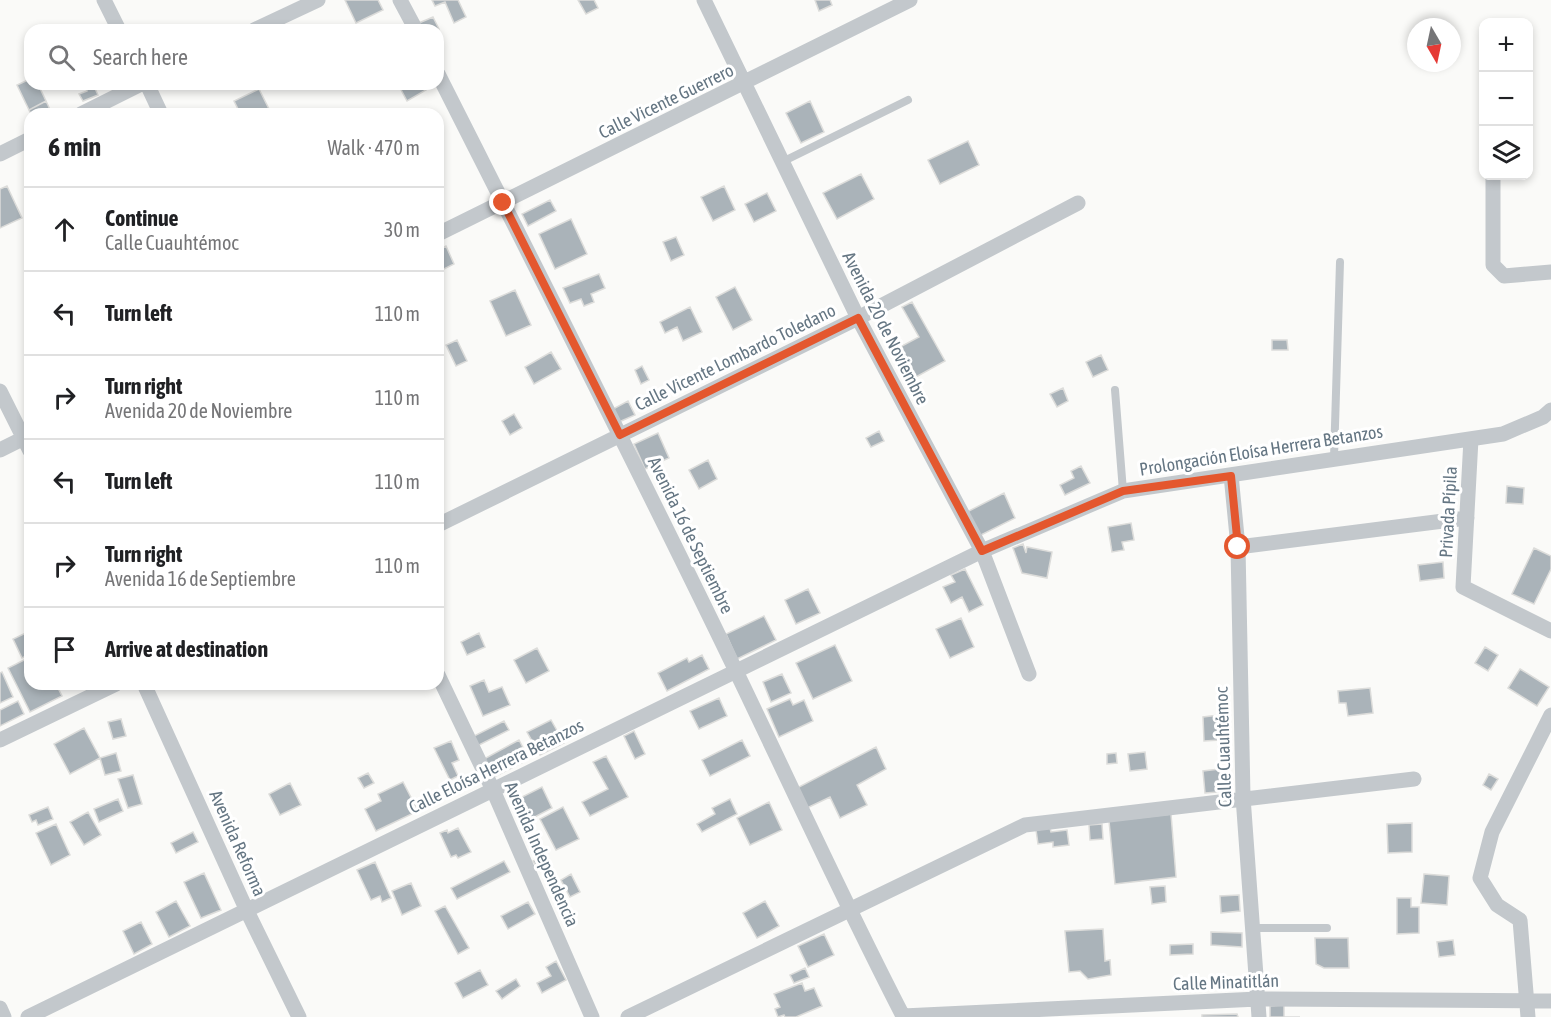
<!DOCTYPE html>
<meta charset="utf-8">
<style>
:root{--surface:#fff;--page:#f6f6f6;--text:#202124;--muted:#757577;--line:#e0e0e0}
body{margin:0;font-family:"Asap Condensed",sans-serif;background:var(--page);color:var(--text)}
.controls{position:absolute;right:18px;top:18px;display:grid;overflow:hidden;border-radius:12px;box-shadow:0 3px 9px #0003}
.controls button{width:54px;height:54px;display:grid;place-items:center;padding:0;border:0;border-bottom:2px solid var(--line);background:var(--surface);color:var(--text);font:30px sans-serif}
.compass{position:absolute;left:1407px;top:18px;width:54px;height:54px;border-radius:50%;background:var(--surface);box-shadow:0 3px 9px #0003;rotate:171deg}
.stop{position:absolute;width:18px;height:18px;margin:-14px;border:4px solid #e4572e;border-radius:50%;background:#fff}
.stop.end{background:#e4572e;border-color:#fff;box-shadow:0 2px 6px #0008}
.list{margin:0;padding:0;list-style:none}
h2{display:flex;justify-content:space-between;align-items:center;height:78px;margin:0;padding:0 24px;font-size:26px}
h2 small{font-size:20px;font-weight:400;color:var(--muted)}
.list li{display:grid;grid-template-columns:39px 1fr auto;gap:18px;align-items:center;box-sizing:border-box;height:84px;padding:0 24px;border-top:2px solid var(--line)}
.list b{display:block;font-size:22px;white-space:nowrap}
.list p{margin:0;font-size:20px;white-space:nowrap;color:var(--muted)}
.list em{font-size:20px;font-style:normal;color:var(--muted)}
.icon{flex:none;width:33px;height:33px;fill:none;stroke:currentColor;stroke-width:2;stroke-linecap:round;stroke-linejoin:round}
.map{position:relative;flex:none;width:1551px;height:1017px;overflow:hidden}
.search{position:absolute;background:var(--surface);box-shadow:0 3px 9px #0003;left:24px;top:24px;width:420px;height:66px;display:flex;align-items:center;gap:15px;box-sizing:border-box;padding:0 21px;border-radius:18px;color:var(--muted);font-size:22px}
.panel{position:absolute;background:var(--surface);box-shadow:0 3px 9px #0003;left:24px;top:108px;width:420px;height:582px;border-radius:18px}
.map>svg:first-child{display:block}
</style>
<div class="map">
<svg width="1551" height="1017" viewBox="0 0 1551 1017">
<rect width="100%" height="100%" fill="#fafaf8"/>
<path fill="#aab3b9" stroke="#dcdcda" stroke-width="1.5" d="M345,0H378L383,10L356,23Z
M432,0H458L466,17L454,23L445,2L435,6Z
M578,0H594L598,8L586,14Z
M815,0H830L832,5L819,11Z
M433,17L439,29L422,30L419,23Z
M30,79V84H38L46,101L29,110L17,85Z
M86,84H93L98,95L83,101L79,94L87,91Z
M398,84H423L426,90L407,101Z
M259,89L270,111L264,114H234L239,111L234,101Z
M46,101L52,114H31L29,110Z
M810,101L824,132L801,143L786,113Z
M968,141L979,165L940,184L928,160Z
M861,174L874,199L837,219L823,193Z
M7,186L22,218L0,228V189Z
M724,186L735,210L713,221L701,197Z
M767,193L776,211L754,222L745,204Z
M550,200L556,211L528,226L522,214Z
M571,219L587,254L555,269L539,234Z
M676,237L684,255L671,261L663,242Z
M446,246L454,264L438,272V250Z
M599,274L605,288L591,294L594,302L584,306L581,299L570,303L563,288Z
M735,287L752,320L733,330L716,297Z
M515,290L531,325L506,336L490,301Z
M912,302L945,361L916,377L900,347L919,337L902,307Z
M690,307L702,332L683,341L677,327L665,333L660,322Z
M457,340L467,361L456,366L446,345Z
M1272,340H1287L1288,350H1272Z
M551,352L561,369L534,384L525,367Z
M1101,355L1108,370L1093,377L1086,362Z
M642,366L649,380L641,384L635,370Z
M1063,388L1068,401L1057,407L1050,394Z
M628,401L635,415L619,422L613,409Z
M514,414L522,428L510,435L502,421Z
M879,431L884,441L871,447L866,438Z
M658,433L669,458L645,469L634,444Z
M708,460L717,479L699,489L689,470Z
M1081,466L1090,483L1065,495L1060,485L1074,478L1071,471Z
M1507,486L1524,488L1523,504L1506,503Z
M1004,493L1015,518L977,537L965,513Z
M1131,523L1134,540L1122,542L1124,550L1112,552L1108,527Z
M1023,544L1026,553L1027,547L1052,552L1047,578L1022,573L1013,548Z
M1534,548L1551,556V569L1534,604L1512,594Z
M1443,562L1444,578L1420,581L1418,565Z
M965,569L983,605L969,612L962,597L951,603L943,587L955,582L951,575Z
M808,589L820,613L796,624L785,600Z
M764,616L776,640L737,659L726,634Z
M961,618L974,647L950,658L936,629Z
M30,631V654L22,658L13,639Z
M479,633L485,647L467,655L461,642Z
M835,645L852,681L813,699L796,663Z
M1485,647L1498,655L1488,671L1475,663Z
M537,648L549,671L526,683L514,660Z
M702,655L709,669L667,691L658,673L687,658L689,662Z
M30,657V684H56L62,696L30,712L8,668Z
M1520,669L1549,687L1537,706L1508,688Z
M2,672L13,697L0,703V673Z
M782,674L791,693L771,702L763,682Z
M484,680L489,692L502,687L510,705L483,716L470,686Z
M1370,688L1373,713L1348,716L1346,703H1339L1338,691Z
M719,698L727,716L699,729L690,711Z
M790,699L793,705L804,700L813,721L779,737L767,709Z
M18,701L24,714L0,726V710Z
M1219,715L1220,740L1204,741L1203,717Z
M121,719L126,736L113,739L108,722Z
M551,720L564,743L540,755L527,732Z
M504,721L509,730L477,746L472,737Z
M84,728L100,758L70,774L54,744Z
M634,731L645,754L635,759L624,736Z
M519,740L529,759L494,777L484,759Z
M742,740L750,756L710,776L702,760Z
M451,741L459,760L452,763L458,776L450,780L434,748Z
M876,747L886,769L857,785L867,805L840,818L830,797L807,808L797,788Z
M1145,752L1147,769L1130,771L1128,754Z
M116,753L121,771L105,775L100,758Z
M1116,753L1117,763L1107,764V754Z
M606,756L628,797L590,816L582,802L608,789L593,762Z
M1228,768L1231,791L1205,793L1203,771Z
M368,773L374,783L364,788L358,778Z
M1489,774L1498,779L1491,790L1483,785Z
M133,775L142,804L128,808L118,779Z
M403,782L418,811L376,831L365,809L381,801L378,794Z
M290,783L301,805L280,815L269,794Z
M542,787L552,808L527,821L516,800Z
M118,799L123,811L99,822L94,809Z
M730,799L737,814L702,832L697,824L715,814L712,808Z
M769,802L782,830L750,845L737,818Z
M48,807L53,819L38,825L36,820L32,822L29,815Z
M563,807L579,839L556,850L540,819Z
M88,812L101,835L84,845L70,822Z
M1171,814L1176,877L1115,884L1109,821Z
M1412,823V852L1388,853L1387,824Z
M56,824L70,855L51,865L36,833Z
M1102,824L1103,839L1090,840L1089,825Z
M458,828L471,852L458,858L456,855L451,857L440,833L447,830L448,833Z
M1050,828L1051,832L1067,830L1069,845L1053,847V842L1038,844L1036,830Z
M193,832L198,842L176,853L171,843Z
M544,856L549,864L538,869L533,861Z
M504,861L510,872L457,899L451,888Z
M375,862L391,898L382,902L380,896L371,900L357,870Z
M204,873L221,910L201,918L184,882Z
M571,874L580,892L570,897L561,880Z
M1424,874L1449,876L1447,905L1421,903Z
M411,883L421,906L402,915L392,891Z
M1165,886L1166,902L1152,904L1150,887Z
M1239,895L1240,911L1221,913L1220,896Z
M1397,898H1411V907H1419V933L1397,934Z
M176,901L190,926L169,937L156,912Z
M765,901L779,926L757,938L743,913Z
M528,902L535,914L508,929L501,916Z
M445,906L469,948L458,954L435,911Z
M141,922L152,944L134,954L123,931Z
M1103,929L1105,961L1110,960L1111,975L1088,979L1080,971L1069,972L1065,931Z
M1211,932L1242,933V947L1211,945Z
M824,934L834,955L808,967L798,946Z
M1315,938H1348L1349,968H1324L1316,964Z
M1453,940L1455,955L1439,957L1437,942Z
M1193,944V954L1170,955V945Z
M556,961L566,980L542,993L537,983L551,976L546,967Z
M805,968L809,977L794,983L790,975Z
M480,970L488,985L463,998L455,983Z
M516,979L520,986L502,999L496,991Z
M802,983L805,991L814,988L822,1006L796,1017H785L784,1015L778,1017L775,1009L780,1007L774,994Z
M1284,1005V1017H1300H1270V1006Z
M1237,1014L1238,1017H1202V1015Z"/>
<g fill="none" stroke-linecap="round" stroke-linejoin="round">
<path stroke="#c3c8cc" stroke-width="8" d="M782,162L908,100
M1115,390L1123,491
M1334,458L1340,262
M1253,928H1327"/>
<path stroke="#c3c8cc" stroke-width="15" d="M104,0L119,30
M400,0L416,30
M704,0L858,318L982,551L1029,674
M254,30L318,0
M438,74C538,272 639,470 735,669C791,785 844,902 903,1016L1258,999L1551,1001
M147,84L161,114
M81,114L141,84
M0,154L30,139
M1493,176V265L1504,276L1551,272
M438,234L910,0
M0,391L30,451
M1471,439L1463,587L1551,631
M0,450L30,435
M1231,475L1238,547L1243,797L1259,1017
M438,525L858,318L1078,203
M1238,547L1467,518
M438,675L493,790L592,1017
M144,684L247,911L299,1017
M0,740L116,684
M0,1008L4,1017
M28,1017L982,551L1123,491L1503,434L1543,417L1551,410
M628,1017L1025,825L1414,779
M1528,1017L1520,920L1497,905L1480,878L1492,832L1551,715"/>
</g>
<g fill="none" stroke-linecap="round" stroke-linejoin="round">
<path stroke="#e4572e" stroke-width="8" d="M503,203L620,435L858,318L982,551L1123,491L1231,476L1238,547"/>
</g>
<g text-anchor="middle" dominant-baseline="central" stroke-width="6" stroke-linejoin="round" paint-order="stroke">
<g font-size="18" fill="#657683" stroke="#fff">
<text transform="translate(666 101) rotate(-26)">Calle Vicente Guerrero</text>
<text transform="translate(886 328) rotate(63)">Avenida 20 de Noviembre</text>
<text transform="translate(735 357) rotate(-26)">Calle Vicente Lombardo Toledano</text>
<text transform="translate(1261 450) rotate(-9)">Prolongación Eloísa Herrera Betanzos</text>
<text transform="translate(1448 512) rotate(-87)">Privada Pípila</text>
<text transform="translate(691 535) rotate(64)">Avenida 16 de Septiembre</text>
<text transform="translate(1223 747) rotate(-92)">Calle Cuauhtémoc</text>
<text transform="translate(496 766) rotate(-26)">Calle Eloísa Herrera Betanzos</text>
<text transform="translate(238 843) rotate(66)">Avenida Reforma</text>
<text transform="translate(542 854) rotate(66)">Avenida Independencia</text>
<text transform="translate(1226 982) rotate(-2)">Calle Minatitlán</text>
</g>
</g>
</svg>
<div class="controls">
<button>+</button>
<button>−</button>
<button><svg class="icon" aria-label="layers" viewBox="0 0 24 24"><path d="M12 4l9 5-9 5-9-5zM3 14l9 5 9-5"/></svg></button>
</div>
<svg class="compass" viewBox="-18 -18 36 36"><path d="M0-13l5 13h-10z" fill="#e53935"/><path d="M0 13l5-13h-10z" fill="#757577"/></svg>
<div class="stop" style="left:1238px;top:547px"></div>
<div class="stop end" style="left:503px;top:203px"></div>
<div class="search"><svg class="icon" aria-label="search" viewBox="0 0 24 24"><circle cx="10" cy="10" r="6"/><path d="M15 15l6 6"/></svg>Search here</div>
<section class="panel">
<h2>6 min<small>Walk · 470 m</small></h2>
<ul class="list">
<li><svg class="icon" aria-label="ahead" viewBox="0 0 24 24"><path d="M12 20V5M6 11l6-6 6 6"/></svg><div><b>Continue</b><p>Calle Cuauhtémoc</p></div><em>30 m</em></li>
<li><svg class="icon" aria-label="left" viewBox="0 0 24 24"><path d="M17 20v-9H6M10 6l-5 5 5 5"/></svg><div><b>Turn left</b></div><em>110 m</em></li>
<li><svg class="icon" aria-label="right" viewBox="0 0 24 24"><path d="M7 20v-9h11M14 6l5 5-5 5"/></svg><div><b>Turn right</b><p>Avenida 20 de Noviembre</p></div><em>110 m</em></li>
<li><svg class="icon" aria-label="left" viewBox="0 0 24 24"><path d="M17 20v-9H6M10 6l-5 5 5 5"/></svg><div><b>Turn left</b></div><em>110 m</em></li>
<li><svg class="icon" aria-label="right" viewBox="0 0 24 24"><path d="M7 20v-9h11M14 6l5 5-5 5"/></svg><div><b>Turn right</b><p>Avenida 16 de Septiembre</p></div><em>110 m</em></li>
<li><svg class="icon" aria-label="arrive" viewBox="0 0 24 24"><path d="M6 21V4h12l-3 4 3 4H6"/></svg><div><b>Arrive at destination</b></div></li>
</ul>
</section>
</div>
